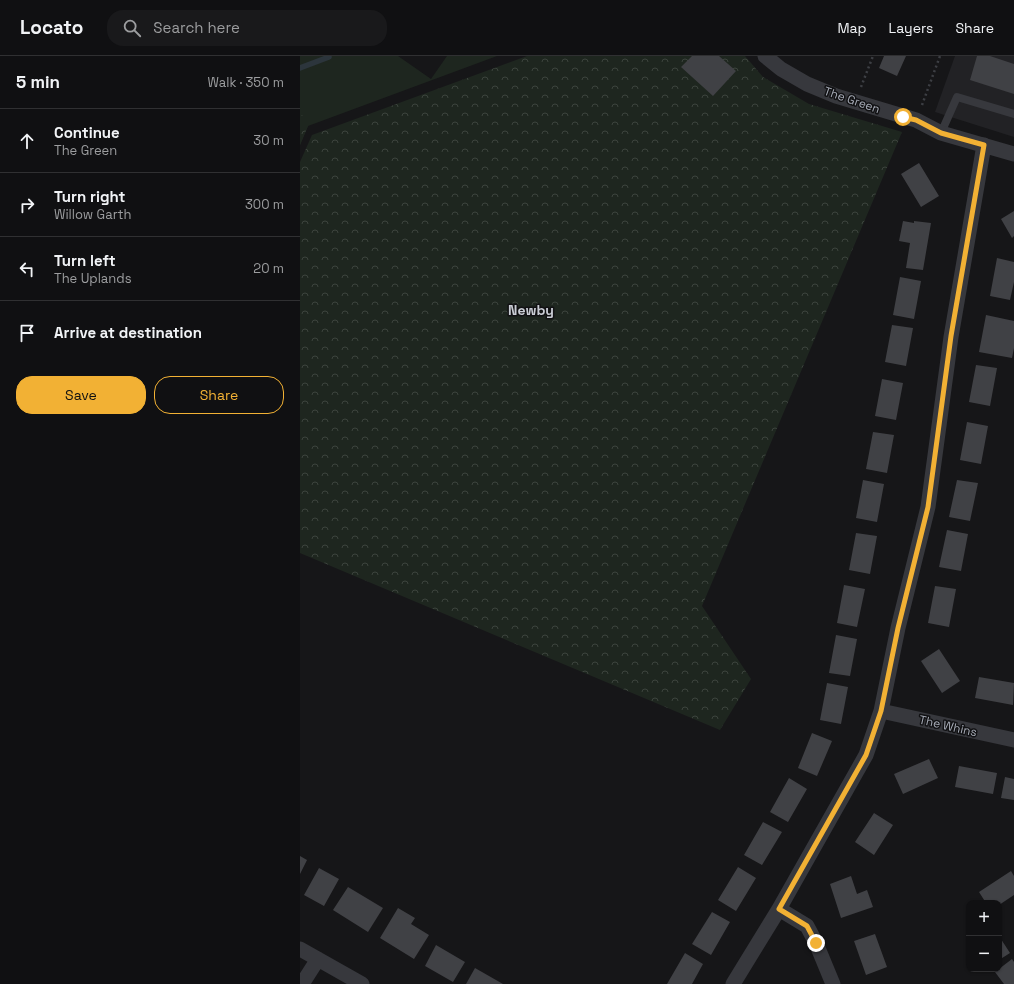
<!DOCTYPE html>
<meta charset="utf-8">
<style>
:root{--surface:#101012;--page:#19191b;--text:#f1f3f6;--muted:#9c9d9f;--line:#303032;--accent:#f2b134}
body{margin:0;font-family:"Space Grotesk",sans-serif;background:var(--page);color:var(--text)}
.controls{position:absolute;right:12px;bottom:12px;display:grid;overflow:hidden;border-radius:8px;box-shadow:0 1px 3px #0004}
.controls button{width:36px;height:36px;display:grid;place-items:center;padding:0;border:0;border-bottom:1px solid var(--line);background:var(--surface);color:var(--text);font:20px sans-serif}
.stop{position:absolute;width:12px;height:12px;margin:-9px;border:3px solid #f2b134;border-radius:50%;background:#fff}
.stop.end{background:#f2b134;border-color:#fff;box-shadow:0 1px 4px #0008}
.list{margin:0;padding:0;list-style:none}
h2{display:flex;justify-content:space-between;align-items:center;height:52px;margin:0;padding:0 16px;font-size:17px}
h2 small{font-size:13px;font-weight:400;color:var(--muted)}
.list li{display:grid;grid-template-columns:26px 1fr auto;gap:12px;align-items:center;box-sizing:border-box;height:64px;padding:0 16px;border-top:1px solid var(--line)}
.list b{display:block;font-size:15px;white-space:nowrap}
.list p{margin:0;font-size:13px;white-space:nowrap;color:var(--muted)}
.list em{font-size:13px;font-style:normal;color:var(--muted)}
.actions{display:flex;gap:8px;padding:12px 16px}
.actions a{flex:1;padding:9px 0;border:1px solid var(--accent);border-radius:16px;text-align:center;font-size:14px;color:var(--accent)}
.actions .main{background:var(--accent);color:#111}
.icon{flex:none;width:22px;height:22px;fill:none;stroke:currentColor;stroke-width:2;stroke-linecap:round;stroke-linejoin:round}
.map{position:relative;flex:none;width:714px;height:928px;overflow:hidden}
header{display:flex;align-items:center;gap:24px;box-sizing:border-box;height:56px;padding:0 20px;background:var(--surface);border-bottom:1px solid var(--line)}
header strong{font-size:19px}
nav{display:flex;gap:22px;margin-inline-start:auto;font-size:14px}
.search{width:280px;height:36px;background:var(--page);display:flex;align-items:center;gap:10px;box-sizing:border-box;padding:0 14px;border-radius:16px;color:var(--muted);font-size:15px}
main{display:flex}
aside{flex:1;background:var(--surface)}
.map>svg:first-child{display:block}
</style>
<header>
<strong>Locato</strong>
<div class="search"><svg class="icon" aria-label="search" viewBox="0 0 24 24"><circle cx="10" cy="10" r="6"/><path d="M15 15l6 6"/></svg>Search here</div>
<nav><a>Map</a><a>Layers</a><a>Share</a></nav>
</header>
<main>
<aside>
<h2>5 min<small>Walk · 350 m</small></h2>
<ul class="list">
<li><svg class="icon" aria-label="ahead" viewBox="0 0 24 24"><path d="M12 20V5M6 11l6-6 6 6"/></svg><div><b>Continue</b><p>The Green</p></div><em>30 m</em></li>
<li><svg class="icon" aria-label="right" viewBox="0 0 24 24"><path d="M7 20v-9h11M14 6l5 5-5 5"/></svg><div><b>Turn right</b><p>Willow Garth</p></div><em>300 m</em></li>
<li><svg class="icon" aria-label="left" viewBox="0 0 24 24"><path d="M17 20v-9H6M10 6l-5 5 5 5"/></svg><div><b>Turn left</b><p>The Uplands</p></div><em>20 m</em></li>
<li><svg class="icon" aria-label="arrive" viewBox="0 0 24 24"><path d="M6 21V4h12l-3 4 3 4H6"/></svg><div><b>Arrive at destination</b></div></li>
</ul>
<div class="actions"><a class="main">Save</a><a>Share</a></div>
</aside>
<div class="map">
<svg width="714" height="928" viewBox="0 0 714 928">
<defs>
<pattern id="forest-crowns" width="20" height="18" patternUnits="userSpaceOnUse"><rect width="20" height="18" fill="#1e261f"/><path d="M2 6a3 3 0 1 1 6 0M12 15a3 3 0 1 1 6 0" fill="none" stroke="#3c433d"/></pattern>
</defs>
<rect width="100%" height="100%" fill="#161618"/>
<path fill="#222225" d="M655,0H714V81L635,56Z"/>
<path fill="#1e261f" d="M0,0H98L131,23L147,0H197L8,70L0,89Z"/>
<path fill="url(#forest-crowns)" d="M227,0H445L463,21L509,48L602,76L402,550L451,623L420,674L0,497V106L12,79Z
M0,55L8,70L0,89Z"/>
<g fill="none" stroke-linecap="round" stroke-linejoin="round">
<path stroke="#2c353c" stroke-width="5.5" d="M0,12L29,1"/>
</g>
<path fill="#404145" d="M392,0H419L436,15L413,40L381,11Z
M584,0H606L597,20L579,12Z
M677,0H690L714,8V38L670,24Z
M619,107L639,140L621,151L601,118Z
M714,155V180L712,182L701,163Z
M603,165L614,167V165L631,167L623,214L606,212L610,187L599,185Z
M697,202L714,206V226L710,244L690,240Z
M600,221L621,225L614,263L593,259Z
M686,259L714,265V292L712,302L679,296Z
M592,269L613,272L606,310L585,306Z
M676,309L697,312L690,350L669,346Z
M582,323L603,327L596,364L575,360Z
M667,366L688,370L681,408L660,404Z
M573,376L594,379L587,417L566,413Z
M563,424L584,428L577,466L556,462Z
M657,424L678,427L670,465L649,461Z
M647,474L668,478L661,515L639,511Z
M556,477L577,480L570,518L549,514Z
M544,529L565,533L557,571L537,567Z
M635,530L656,533L649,571L628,567Z
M536,579L557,583L550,620L529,617Z
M639,593L660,625L642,637L621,605Z
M679,621L714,627L713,649L675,642Z
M527,627L548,631L541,668L520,664Z
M512,677L532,685L517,720L498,712Z
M629,703L638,722L603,738L594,718Z
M659,710L697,717L693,738L655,731Z
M705,721L714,723V744L701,742Z
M489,722L507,733L488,766L470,756Z
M574,757L593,769L574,799L555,786Z
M463,766L482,776L462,809L444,799Z
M0,800L7,804L0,818Z
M438,811L456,822L436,855L418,844Z
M19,812L39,823L24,850L4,839Z
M711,815L714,820V839L699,849V847H686L679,836Z
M551,820L557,838L567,834L573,851L541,862L530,828Z
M48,831L83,852L68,876L33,854Z
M98,852L115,862L111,868L129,879L114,903L80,882Z
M412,856L430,866L411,899L392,888Z
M575,878L587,911L566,919L554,885Z
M699,880L710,897L699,904Z
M136,889L165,906L153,926L125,910Z
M385,897L403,908L392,928H367Z
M712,903L714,906V928H704L695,916Z
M175,912L203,928H166Z"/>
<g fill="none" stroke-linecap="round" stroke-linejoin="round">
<path stroke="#3d3f44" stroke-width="2.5" stroke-dasharray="2 3" stroke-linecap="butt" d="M561,31L573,0
M622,49L640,0"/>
<path stroke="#37383d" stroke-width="8" d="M641,77L657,41L714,58"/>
<path stroke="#37383d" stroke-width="15" d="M465,0L481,13L507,28L536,40L616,64L641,77L714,98
M581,655L714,684
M479,853L507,870L516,887L533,928
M0,893L62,928
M2,928L18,903
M433,928L479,853L566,699L581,655L598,572L628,451L651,281L684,89"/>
</g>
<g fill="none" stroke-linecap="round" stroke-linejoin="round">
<path stroke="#f2b134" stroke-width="5" d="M516,887L507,870L479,853L566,699L581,655L598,572L628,451L651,280L684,89L641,77L616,64L603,61"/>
</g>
<g text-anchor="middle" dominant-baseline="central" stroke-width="3" stroke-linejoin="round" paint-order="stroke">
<g font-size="12" fill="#a8adb8" stroke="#111113">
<text transform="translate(552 44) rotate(19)">The Green</text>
<text transform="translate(648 670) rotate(13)">The Whins</text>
</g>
<g font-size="14" font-weight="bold" fill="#c9ccd4" stroke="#111113">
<text x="231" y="254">Newby</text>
</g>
</g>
</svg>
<div class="controls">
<button>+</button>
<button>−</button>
</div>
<div class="stop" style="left:603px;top:61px"></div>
<div class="stop end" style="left:516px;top:887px"></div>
</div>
</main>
